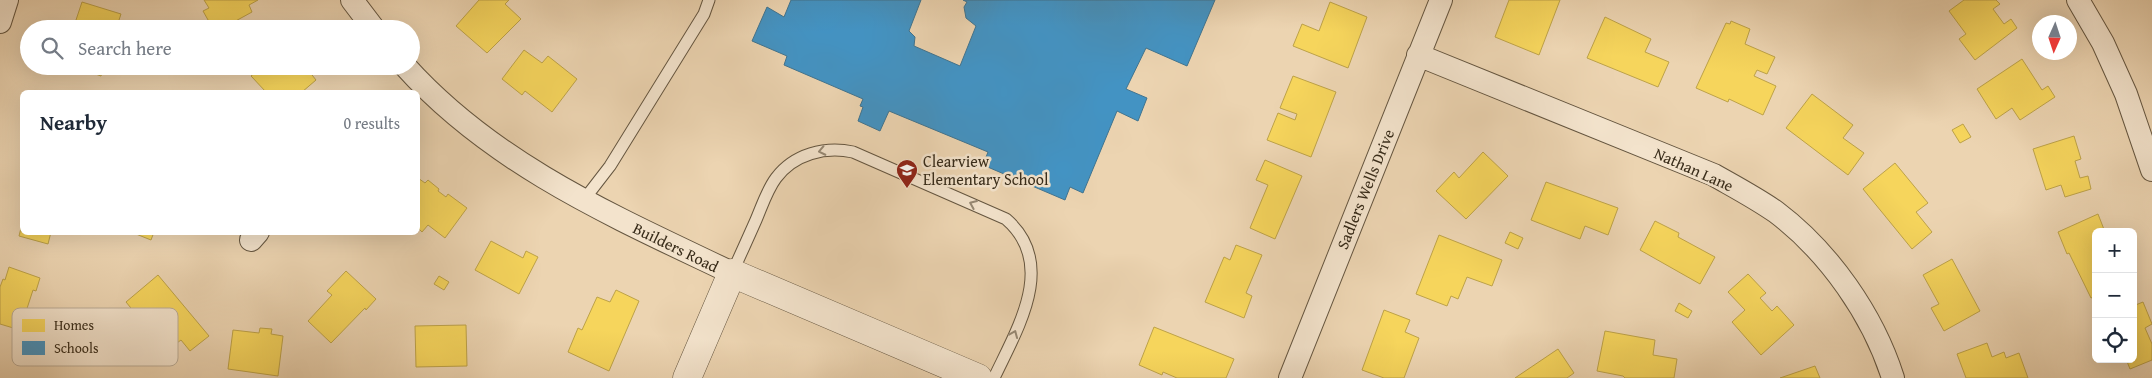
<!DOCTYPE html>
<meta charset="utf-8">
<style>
:root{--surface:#fff;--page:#f6f6f7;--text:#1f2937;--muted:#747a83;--line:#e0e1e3}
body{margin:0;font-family:"Gentium Book Plus",serif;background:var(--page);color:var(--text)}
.controls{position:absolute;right:15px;bottom:15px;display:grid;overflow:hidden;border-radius:8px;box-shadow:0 5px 20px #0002}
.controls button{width:45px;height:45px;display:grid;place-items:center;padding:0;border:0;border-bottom:1px solid var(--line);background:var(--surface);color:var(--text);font:25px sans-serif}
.compass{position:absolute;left:2032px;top:15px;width:45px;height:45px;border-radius:50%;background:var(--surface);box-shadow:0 5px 20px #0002;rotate:183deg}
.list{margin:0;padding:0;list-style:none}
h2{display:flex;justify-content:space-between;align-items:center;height:65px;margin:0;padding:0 20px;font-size:21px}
h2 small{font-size:16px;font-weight:400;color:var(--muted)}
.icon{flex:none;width:28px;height:28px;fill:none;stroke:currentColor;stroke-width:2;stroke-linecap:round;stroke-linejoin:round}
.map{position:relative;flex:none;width:2152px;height:378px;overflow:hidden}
.search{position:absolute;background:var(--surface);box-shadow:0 5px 20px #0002;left:20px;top:20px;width:400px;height:55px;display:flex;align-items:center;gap:12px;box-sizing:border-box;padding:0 18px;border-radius:28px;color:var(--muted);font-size:19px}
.panel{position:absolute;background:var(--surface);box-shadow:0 5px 20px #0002;left:20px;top:90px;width:400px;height:145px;border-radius:8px}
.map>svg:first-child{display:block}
</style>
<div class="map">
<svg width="2152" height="378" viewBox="0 0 2152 378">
<rect width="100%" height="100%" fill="#ecd4b1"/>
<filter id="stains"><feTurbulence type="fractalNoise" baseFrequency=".004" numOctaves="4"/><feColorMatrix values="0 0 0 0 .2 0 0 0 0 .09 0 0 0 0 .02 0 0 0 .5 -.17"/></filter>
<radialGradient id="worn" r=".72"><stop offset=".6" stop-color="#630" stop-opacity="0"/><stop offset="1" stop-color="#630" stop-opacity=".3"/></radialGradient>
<path fill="#f6d55c" stroke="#bda248" d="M204,0H258L249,5L252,12L221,29L218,24L212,27L203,11L209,8Z
M479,0H509L505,4L521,19L487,53L456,26Z
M1509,0H1560L1539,55L1495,37Z
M1964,0H1996L2000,4L1993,9L2004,24L2011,19L2017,28L1975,60L1959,39L1966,34L1949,11Z
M82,2L121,14L116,29H73Z
M1330,2L1367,17L1348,68L1293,46L1302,24L1319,31Z
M1605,17L1651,39L1645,52L1669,62L1658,87L1587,58Z
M1731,21L1750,29L1745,44L1775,57L1767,74L1757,70L1754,76L1776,86L1763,115L1729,99L1728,102L1696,88L1726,23L1730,24Z
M524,50L542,63L548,56L577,79L552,112L525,91L522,95L502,79Z
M2022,59L2042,90L2048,86L2055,97L2020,120L2012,108L1996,119L1977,89Z
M73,66H104L101,76Z
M263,66H305L316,80L302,92H266L251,76Z
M1293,76L1336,92L1311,157L1267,140L1278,113L1295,120L1297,114L1280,108Z
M1812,94L1853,125L1843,138L1864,153L1848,175L1786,128Z
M1963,124L1971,137L1960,143L1952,130Z
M2074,136L2081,159L2075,161L2080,178L2088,176L2091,189L2065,197L2061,185L2046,190L2033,149Z
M1483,152L1508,176L1466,219L1436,191L1454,172L1459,178Z
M1265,160L1302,176L1275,239L1250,228L1268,185L1256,180Z
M1895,163L1928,203L1916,212L1932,232L1912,249L1863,189Z
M418,178L425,183L428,180L439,189L438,191L446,197L448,194L467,208L445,238L428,225L422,232L418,228Z
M1546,182L1618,208L1608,235L1585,226L1580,239L1531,220Z
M2098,214L2105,232H2096V296L2091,298L2069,253L2067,254L2058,232Z
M1655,221L1679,233L1678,237L1715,257L1700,284L1640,250Z
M22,224V232H51L48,244L19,236Z
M131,232H154L151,240Z
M1510,232L1523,238L1518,249L1505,243Z
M1439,235L1502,260L1492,286L1467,277L1458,299L1451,296L1447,306L1416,294Z
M491,241L523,258L526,251L538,257L519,294L475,270Z
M1236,245L1262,255L1246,293L1252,296L1244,318L1205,302L1224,257L1230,260Z
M1952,259L1980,311L1944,331L1931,308L1939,304L1923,275Z
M9,267L40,278L36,291L33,290L20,330L0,324V287L3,279L5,280Z
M346,271L376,299L366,310L365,308L331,343L308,321L332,295L327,291Z
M1748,274L1766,293L1760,298L1772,311L1777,306L1794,325L1761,355L1732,322L1745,310L1728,292Z
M158,275L209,336L190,351L181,340L170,348L147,321L144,324L126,302Z
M439,276L449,282L444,290L434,284Z
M616,290L639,301L609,371L568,352L578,328L582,330L597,297L610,302Z
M2143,302L2152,324L2145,328L2152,344V360L2130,369L2126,359H2133V306Z
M1679,303L1692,311L1688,318L1675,311Z
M1384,310L1410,320L1405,332L1419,338L1404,378H1384L1362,370Z
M466,325L467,366L416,367L415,326Z
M1154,327L1234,359L1226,378H1177L1163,372L1162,375L1139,365Z
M260,328L272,329L271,334L283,336L278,376L228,369L233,330L259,333Z
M1605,331L1655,340L1653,355L1677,359L1674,378H1625L1623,376L1597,371Z
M1987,343L1992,357L2004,352L2006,358L2019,353L2028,378H1966L1957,354Z
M1558,349L1574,373L1567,378H1515Z
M1815,366L1820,378H1780Z"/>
<path fill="#4393c3" stroke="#407490" d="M791,0H921L909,31L915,37L914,46L960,66L976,26L966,18L964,7L967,2L963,0H1215L1187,66L1146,48L1126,89L1147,98L1138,121L1117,111L1083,193L1070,187L1065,200L983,165L988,152L889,111L880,131L858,121L863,107L860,106L863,99L784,65L787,56L752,41L767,7L784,17Z"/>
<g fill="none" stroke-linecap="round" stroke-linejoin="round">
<g stroke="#655640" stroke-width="13">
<path id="service" d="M583,201L610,166L704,14L709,0
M732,273C740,256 748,238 756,220C762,206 767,190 776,178C794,154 825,146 853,152L1006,219C1058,264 1017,329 994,378"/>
</g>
<g stroke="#655640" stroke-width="24">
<path id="minor" d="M352,0L374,29
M2078,0L2103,43L2126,94L2152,170
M0,22L7,0
M1418,55L1714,175C1735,187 1756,198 1776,212C1829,252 1873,315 1893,378
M405,66C494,165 615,217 732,273
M251,240L258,232
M1290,378L1441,0"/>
</g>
<g stroke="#655640" stroke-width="29">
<path id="tertiary" d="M687,378L732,273L978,378"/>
</g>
<use href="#service" stroke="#f3e3cc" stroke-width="11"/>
<use href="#minor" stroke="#f3e3cc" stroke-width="22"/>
<use href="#tertiary" stroke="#f3e3cc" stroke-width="28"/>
</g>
<defs><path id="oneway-chevron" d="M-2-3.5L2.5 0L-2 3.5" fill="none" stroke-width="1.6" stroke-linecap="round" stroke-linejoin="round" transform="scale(1.25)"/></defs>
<g stroke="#968873">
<use href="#oneway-chevron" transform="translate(822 151) rotate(168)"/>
<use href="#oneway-chevron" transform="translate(973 204) rotate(-157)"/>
<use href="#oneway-chevron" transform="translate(1014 334) rotate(-67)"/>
</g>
<defs>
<g id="school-pin" transform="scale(1.125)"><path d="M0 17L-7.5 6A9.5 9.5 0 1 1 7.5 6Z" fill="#8f2418" stroke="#f3e3cc"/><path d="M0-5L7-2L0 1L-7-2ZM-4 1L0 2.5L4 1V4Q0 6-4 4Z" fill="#fff"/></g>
</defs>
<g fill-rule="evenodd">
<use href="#school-pin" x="907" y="170"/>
</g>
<g text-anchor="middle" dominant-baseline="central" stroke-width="5" stroke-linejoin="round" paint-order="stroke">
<g font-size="16" fill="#382c1a" stroke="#f3e3cc" text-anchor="start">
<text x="923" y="161">Clearview<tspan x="923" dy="18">Elementary School</tspan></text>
</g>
<g font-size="16" fill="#382c1a" stroke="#f3e3cc">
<text transform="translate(1694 169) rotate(24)">Nathan Lane</text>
<text transform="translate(1365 189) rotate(-68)">Sadlers Wells Drive</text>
<text transform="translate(676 247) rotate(26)">Builders Road</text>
</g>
</g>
<rect x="12" y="308" width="166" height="58" rx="8" fill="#f3e3cc" stroke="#bbac97" stroke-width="1"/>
<rect x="22" y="319" width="23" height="13" fill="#f6d55c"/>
<rect x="22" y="341" width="23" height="14" fill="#4393c3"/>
<g font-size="14" fill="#382c1a">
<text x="54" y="330">Homes</text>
<text x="54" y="353">Schools</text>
</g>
<rect width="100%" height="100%" filter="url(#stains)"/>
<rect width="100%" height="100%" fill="url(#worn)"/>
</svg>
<div class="controls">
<button>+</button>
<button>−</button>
<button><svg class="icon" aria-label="locate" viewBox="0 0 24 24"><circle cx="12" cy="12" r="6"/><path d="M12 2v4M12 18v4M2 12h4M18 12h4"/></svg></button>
</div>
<svg class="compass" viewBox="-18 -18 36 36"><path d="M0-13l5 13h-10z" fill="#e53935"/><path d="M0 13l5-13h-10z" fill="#747a83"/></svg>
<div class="search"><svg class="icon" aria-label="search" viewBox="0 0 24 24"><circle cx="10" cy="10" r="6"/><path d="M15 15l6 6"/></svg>Search here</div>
<section class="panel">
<h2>Nearby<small>0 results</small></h2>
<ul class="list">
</ul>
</section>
</div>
